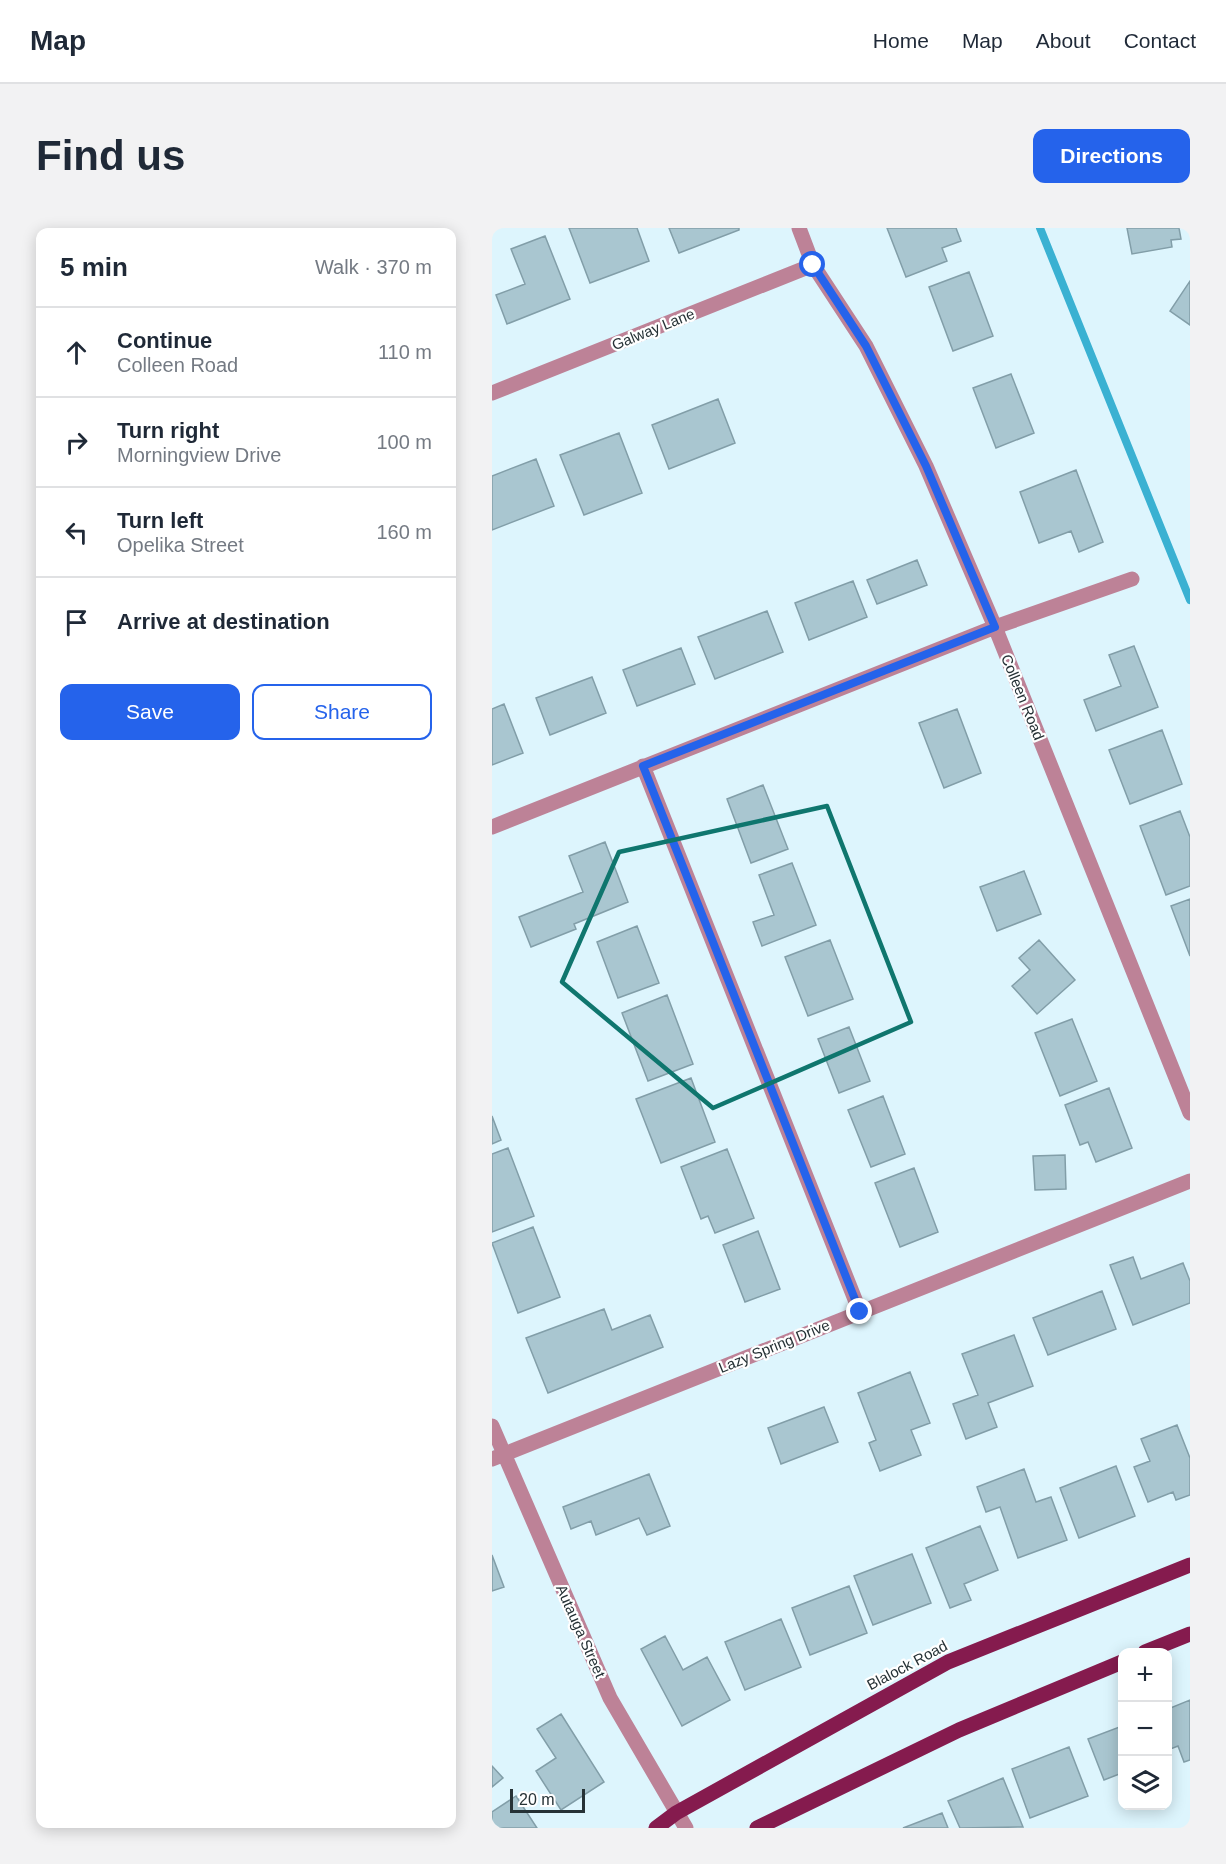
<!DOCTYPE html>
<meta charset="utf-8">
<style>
:root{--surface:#fff;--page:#f2f2f3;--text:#1f2937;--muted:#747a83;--line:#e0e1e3;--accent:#2563eb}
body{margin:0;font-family:Arial,sans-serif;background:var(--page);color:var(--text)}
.controls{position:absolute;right:18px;bottom:18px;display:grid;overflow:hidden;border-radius:12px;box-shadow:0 3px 15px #0003}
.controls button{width:54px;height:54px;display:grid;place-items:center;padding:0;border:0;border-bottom:2px solid var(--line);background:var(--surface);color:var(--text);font:30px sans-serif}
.scale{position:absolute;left:18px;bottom:15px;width:75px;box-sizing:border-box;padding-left:6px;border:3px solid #263236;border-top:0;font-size:16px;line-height:21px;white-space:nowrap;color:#263236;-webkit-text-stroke:4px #fff;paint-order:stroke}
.stop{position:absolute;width:18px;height:18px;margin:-14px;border:4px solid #2563eb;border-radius:50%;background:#fff}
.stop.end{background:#2563eb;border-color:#fff;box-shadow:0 2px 6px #0008}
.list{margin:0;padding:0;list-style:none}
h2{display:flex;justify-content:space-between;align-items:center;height:78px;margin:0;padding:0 24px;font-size:26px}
h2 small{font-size:20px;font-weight:400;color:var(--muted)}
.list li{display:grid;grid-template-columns:39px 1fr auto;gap:18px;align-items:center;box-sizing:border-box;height:90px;padding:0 24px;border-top:2px solid var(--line)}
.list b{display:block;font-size:22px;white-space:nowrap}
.list p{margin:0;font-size:20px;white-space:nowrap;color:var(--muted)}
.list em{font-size:20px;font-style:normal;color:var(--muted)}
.actions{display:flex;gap:12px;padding:18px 24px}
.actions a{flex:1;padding:14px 0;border:2px solid var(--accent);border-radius:12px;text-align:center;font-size:21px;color:var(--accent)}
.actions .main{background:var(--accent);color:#fff}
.icon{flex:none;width:33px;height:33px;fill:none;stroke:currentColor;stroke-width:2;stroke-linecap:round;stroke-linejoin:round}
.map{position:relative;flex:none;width:698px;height:1600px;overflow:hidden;border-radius:12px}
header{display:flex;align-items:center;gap:36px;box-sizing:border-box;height:84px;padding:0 30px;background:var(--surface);border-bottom:2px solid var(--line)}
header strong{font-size:28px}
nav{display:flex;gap:33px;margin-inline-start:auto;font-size:21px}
.intro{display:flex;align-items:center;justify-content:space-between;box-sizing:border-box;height:144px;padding:0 36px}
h1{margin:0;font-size:42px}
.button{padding:15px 27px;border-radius:12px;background:var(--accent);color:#fff;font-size:21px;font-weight:700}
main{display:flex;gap:36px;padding:0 36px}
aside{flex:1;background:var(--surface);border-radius:12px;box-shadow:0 3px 15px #0003}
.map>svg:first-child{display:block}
</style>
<header>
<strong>Map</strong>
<nav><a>Home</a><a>Map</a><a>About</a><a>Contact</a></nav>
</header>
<div class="intro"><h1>Find us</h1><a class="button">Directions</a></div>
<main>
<aside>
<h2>5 min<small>Walk · 370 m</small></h2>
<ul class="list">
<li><svg class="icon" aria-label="ahead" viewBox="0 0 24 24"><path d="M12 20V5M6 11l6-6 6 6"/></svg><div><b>Continue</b><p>Colleen Road</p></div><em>110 m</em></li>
<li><svg class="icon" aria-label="right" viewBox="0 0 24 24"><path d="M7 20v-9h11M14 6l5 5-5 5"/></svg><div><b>Turn right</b><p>Morningview Drive</p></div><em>100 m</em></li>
<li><svg class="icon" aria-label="left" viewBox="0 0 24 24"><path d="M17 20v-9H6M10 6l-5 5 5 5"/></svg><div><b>Turn left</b><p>Opelika Street</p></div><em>160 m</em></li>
<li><svg class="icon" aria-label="arrive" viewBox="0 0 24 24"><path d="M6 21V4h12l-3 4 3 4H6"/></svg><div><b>Arrive at destination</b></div></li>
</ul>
<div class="actions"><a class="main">Save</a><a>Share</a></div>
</aside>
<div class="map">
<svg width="698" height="1600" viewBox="0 0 698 1600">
<rect width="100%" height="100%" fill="#ddf5fd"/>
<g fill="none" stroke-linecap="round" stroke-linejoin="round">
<path stroke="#3ab1d2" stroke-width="8" d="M548,0L698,372"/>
</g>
<path fill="#a9c6d0" stroke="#829ea8" stroke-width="1.5" d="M77,0H145L157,33L98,55Z
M177,0H247V2L187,25Z
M395,0H464L469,13L450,20L455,33L414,49Z
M635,0H687L689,11L679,12L680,19L640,26Z
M53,8L78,71L15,96L4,67L33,56L19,21Z
M477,44L501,108L461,123L437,59Z
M698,53V97L678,83Z
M519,146L542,205L504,220L481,160Z
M226,171L243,215L177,241L160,197Z
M127,205L150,265L92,287L68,227Z
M44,231L62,278L0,302V248Z
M584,242L611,314L587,324L579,303L547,315L528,264Z
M425,332L435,357L385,376L375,352Z
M361,353L375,389L317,412L303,375Z
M275,383L291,424L223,451L206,409Z
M642,418L666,479L604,503L592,472L629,458L617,427Z
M189,420L203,456L145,478L131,442Z
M100,449L114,485L58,507L44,470Z
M12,476L31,525L0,537V481Z
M465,481L489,545L452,560L427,495Z
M670,502L690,556L638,576L617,522Z
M271,557L296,621L259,635L235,571Z
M688,583L698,609V658L674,667L648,598Z
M113,614L136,674L82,696L84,701L39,719L27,689L91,664L77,628Z
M300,635L324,697L270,718L261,694L282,687L267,647Z
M532,643L549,686L505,703L488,659Z
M698,671V728L679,678Z
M145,698L167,755L126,770L105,714Z
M338,712L361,771L316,788L293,729Z
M547,712L583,752L545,786L520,758L538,742L527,730Z
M175,767L201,836L156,853L130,785Z
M580,791L605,853L568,868L543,805Z
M357,799L378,853L347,865L326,811Z
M199,850L223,914L169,935L144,871Z
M617,860L640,920L604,934L596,914L588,917L573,877Z
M391,868L413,926L379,939L356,882Z
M0,888L9,912L0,916Z
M16,920L42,988L0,1004V926Z
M235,921L262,990L223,1005L216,988L209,991L189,939Z
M573,927L574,961L543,962L541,928Z
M422,940L446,1004L408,1019L383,955Z
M41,999L68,1069L26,1085L0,1015Z
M266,1003L288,1061L253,1074L231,1017Z
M641,1029L649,1051L691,1035L698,1053V1075L641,1097L618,1037Z
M610,1063L624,1101L556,1127L541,1090Z
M112,1081L120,1102L158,1087L171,1119L56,1165L34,1110Z
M522,1107L541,1158L496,1175L505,1199L474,1211L461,1176L486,1167L470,1126Z
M418,1144L438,1195L419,1202L429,1227L388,1243L377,1215L384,1212L366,1165Z
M332,1179L346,1214L289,1236L276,1200Z
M685,1197L698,1230V1267L684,1272L681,1264L656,1274L642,1239L658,1233L649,1211Z
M624,1238L643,1288L587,1310L568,1260Z
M532,1241L544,1274L559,1269L575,1312L526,1330L508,1279L494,1284L485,1259Z
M157,1246L178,1298L155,1307L147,1290L104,1307L99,1293L79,1301L71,1279Z
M488,1298L506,1342L472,1356L479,1372L458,1380L434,1320Z
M420,1326L439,1375L381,1397L362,1348Z
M0,1327L12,1359L0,1363Z
M357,1358L375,1405L318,1427L300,1380Z
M289,1391L309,1439L253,1462L233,1414Z
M173,1408L191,1442L215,1429L238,1472L190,1498L149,1421Z
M698,1472V1532L692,1534L686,1518L676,1522V1481Z
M69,1486L112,1554L69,1582L44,1543L64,1530L45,1501Z
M630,1498V1545L612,1552L596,1511Z
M577,1519L596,1568L538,1590L520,1541Z
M0,1538L11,1550L0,1559Z
M511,1550L531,1599L468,1600L456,1573Z
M24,1568L45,1600H0V1584Z
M450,1585L456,1600H411Z"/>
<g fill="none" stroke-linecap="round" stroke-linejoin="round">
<path stroke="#bd8297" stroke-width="15" d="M307,0L321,37L374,118L434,238L503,399L698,885
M0,165L321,37
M151,538L368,1084
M0,599L503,399L640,351
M0,1198L118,1470L194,1600
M0,1231L698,953"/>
<path stroke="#851b4e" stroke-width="15" d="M653,1424L698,1406
M164,1600L184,1585L456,1434L698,1337
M265,1600L467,1502L630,1434"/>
</g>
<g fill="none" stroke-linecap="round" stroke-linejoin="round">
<path stroke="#2563eb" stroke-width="8" d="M321,37L374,118L434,238L503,399L151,538L368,1084"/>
</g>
<path fill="none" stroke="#0f766e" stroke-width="4.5" stroke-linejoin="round" d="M335,578L419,794L221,880L70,754L127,624Z"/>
<g text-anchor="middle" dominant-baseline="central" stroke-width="4.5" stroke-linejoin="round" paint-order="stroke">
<g font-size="15" fill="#263236" stroke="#fff">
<text transform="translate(161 101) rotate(-22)">Galway Lane</text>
<text transform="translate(531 469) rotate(68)">Colleen Road</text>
<text transform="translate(282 1118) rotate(-22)">Lazy Spring Drive</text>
<text transform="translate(89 1403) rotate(66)">Autauga Street</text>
<text transform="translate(415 1437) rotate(-28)">Blalock Road</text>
</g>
</g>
</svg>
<div class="controls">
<button>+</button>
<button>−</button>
<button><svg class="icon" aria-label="layers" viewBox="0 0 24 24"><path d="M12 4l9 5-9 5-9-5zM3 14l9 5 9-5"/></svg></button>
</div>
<div class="scale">20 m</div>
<div class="stop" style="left:321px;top:37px"></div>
<div class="stop end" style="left:368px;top:1084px"></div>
</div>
</main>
